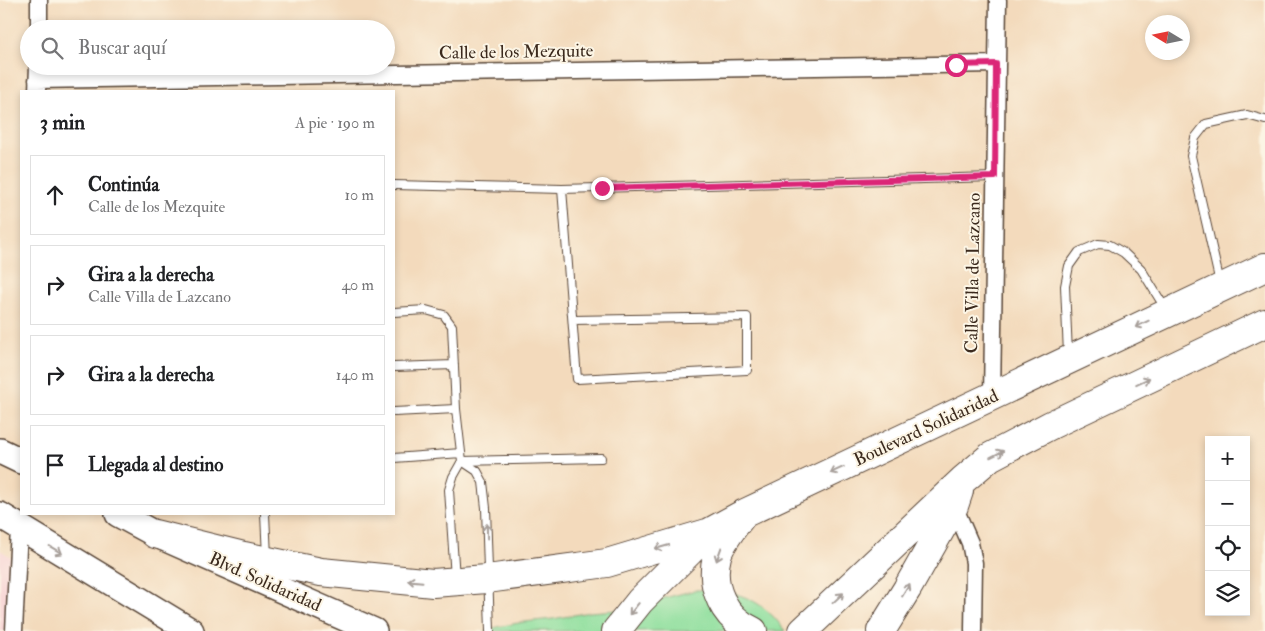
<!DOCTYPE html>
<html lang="es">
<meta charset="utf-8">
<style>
:root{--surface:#fff;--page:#f6f6f6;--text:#202124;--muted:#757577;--line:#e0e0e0}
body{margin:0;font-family:"IM FELL Double Pica",serif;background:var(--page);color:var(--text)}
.controls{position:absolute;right:15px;bottom:15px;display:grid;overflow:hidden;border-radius:0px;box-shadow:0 2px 8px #0003}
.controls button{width:45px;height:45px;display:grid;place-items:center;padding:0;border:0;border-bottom:1px solid var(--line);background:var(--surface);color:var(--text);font:25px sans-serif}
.compass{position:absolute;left:1145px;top:15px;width:45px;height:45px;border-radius:50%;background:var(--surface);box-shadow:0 2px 8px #0003;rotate:280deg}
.stop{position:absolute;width:15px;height:15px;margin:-11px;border:4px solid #db2777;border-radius:50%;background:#fff}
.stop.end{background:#db2777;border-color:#fff;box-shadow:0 1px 5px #0008}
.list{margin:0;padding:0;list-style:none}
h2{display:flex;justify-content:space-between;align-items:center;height:65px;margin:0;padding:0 20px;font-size:21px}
h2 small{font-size:16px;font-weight:400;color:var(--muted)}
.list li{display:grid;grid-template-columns:32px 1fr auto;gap:15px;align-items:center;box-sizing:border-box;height:80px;margin:0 10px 10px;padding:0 10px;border:1px solid var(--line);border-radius:0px}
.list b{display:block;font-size:19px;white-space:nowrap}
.list p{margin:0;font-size:16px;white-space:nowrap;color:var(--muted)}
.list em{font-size:16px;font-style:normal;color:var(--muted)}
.icon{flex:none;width:28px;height:28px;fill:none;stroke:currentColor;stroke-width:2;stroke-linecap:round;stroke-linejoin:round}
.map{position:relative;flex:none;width:1265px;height:631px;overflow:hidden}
.search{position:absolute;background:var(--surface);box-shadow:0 2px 8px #0003;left:20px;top:20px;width:375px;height:55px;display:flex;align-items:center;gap:12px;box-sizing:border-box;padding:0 18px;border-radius:28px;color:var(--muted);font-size:19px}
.panel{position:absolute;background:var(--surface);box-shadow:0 2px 8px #0003;left:20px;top:90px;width:375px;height:425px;border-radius:0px}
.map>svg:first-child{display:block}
</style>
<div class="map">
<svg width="1265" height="631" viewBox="0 0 1265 631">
<rect width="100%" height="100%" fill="#fcf5e5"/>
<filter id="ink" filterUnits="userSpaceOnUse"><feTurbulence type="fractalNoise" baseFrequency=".02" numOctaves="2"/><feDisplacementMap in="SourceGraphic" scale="10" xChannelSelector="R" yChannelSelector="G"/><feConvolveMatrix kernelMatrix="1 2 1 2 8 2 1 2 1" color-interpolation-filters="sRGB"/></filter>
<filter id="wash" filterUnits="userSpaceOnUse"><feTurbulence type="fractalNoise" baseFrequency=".0096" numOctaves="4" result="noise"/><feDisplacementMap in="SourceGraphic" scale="20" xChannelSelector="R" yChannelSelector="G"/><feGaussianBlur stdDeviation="1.12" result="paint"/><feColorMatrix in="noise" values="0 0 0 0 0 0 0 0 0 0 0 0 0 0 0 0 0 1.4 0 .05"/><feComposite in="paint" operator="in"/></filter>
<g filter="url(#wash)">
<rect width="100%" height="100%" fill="#f3dabc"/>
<path fill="#f7cfd3" d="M0,550L11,557L8,631H0Z"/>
<path fill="#8fdf9e" stroke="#65845e" d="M696,590C735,589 762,598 785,631H485L497,627L524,622L553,619L590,612L617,610Z"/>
</g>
<g filter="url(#ink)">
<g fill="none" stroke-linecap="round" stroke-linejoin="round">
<g stroke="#574436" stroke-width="10">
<path id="lane" d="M394,185L562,189L995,177
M562,189L577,379L747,370V317L573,320
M1220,283L1191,156L1195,138L1206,124L1247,115L1265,120
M394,312L426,310L444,315L452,326L456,409L462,461L601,458
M1068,354L1065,286L1069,266L1079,252L1098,244L1110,245L1124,253L1141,269L1165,308
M394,367L454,365
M394,412L456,409
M394,458L461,453
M265,514L267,557
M455,578L449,490L453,477L462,461L477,471L483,482L486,508L490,631"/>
</g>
<g stroke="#574436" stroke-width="19">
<path id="street" d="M39,29V0
M37,80L996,64
M37,91L38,66
M992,397L998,0
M954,506L970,543L974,563L973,631
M14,631L19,528"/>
</g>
<g stroke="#574436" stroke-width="28">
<path id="primary" d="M0,451L21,461
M118,514L155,534L374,631
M0,515L191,631"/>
</g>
<g stroke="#574436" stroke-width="30">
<path id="highway" d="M742,516C733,528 721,542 717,556C709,587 724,618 753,631
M155,534L244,556L321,572L433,583L487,579L607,563L707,533
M616,631L640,601L708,533L745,513L1265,267
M803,631L963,480L990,457L1051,425L1265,323
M881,631L907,589L954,506L959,491"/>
</g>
<use href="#lane" stroke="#fff" stroke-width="8"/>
<use href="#street" stroke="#fff" stroke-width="16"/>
<use href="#primary" stroke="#fff" stroke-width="25"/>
<use href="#highway" stroke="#fff" stroke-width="28"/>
</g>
<defs><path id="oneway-shaft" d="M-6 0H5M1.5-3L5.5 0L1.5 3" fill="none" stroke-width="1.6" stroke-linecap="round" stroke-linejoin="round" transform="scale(1.25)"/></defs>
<g stroke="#a79f9a">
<use href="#oneway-shaft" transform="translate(1142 324) rotate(154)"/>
<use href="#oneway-shaft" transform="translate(1143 381) rotate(-25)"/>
<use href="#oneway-shaft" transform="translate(997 454) rotate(-26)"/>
<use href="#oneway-shaft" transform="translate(837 470) rotate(155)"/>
<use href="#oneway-shaft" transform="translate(487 531) rotate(-91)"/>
<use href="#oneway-shaft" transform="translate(662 547) rotate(164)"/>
<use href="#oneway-shaft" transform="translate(56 550) rotate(31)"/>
<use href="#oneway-shaft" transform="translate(719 554) rotate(110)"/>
<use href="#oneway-shaft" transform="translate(415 581) rotate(-175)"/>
<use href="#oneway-shaft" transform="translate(906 590) rotate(-59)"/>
<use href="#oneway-shaft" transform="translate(838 598) rotate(-43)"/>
<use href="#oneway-shaft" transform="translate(634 609) rotate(129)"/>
</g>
</g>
<g fill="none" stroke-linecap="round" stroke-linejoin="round" filter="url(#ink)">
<path stroke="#db2777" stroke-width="6" d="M602,188L995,177L996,64L956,65"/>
</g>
<g text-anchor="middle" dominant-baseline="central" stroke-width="4" stroke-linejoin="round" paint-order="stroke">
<g font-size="18" fill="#3b2a1e" stroke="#fcf5e5">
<text transform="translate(516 52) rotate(-1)">Calle de los Mezquite</text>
<text transform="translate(973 273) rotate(-89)">Calle Villa de Lazcano</text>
<text transform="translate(926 428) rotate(-25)">Boulevard Solidaridad</text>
<text transform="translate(265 582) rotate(24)">Blvd. Solidaridad</text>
</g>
</g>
</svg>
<div class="controls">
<button>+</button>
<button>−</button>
<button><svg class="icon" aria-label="locate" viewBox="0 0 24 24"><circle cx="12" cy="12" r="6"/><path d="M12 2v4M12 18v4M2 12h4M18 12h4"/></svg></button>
<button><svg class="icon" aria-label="layers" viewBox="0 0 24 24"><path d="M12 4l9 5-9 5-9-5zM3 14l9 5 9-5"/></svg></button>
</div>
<svg class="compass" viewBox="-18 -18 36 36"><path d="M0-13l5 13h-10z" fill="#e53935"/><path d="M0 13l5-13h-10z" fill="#757577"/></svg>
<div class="stop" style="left:956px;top:65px"></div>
<div class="stop end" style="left:602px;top:188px"></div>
<div class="search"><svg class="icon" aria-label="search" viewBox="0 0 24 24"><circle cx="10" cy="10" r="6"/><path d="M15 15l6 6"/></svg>Buscar aquí</div>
<section class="panel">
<h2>3 min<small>A pie · 190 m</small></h2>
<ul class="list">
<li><svg class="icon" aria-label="ahead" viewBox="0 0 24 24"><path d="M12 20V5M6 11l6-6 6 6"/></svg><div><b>Continúa</b><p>Calle de los Mezquite</p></div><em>10 m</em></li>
<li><svg class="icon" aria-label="right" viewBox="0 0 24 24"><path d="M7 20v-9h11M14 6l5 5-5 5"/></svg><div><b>Gira a la derecha</b><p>Calle Villa de Lazcano</p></div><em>40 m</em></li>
<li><svg class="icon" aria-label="right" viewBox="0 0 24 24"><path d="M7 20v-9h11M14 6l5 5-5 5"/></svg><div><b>Gira a la derecha</b></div><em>140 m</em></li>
<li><svg class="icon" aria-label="arrive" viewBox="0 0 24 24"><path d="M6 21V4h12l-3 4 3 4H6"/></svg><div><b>Llegada al destino</b></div></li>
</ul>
</section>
</div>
